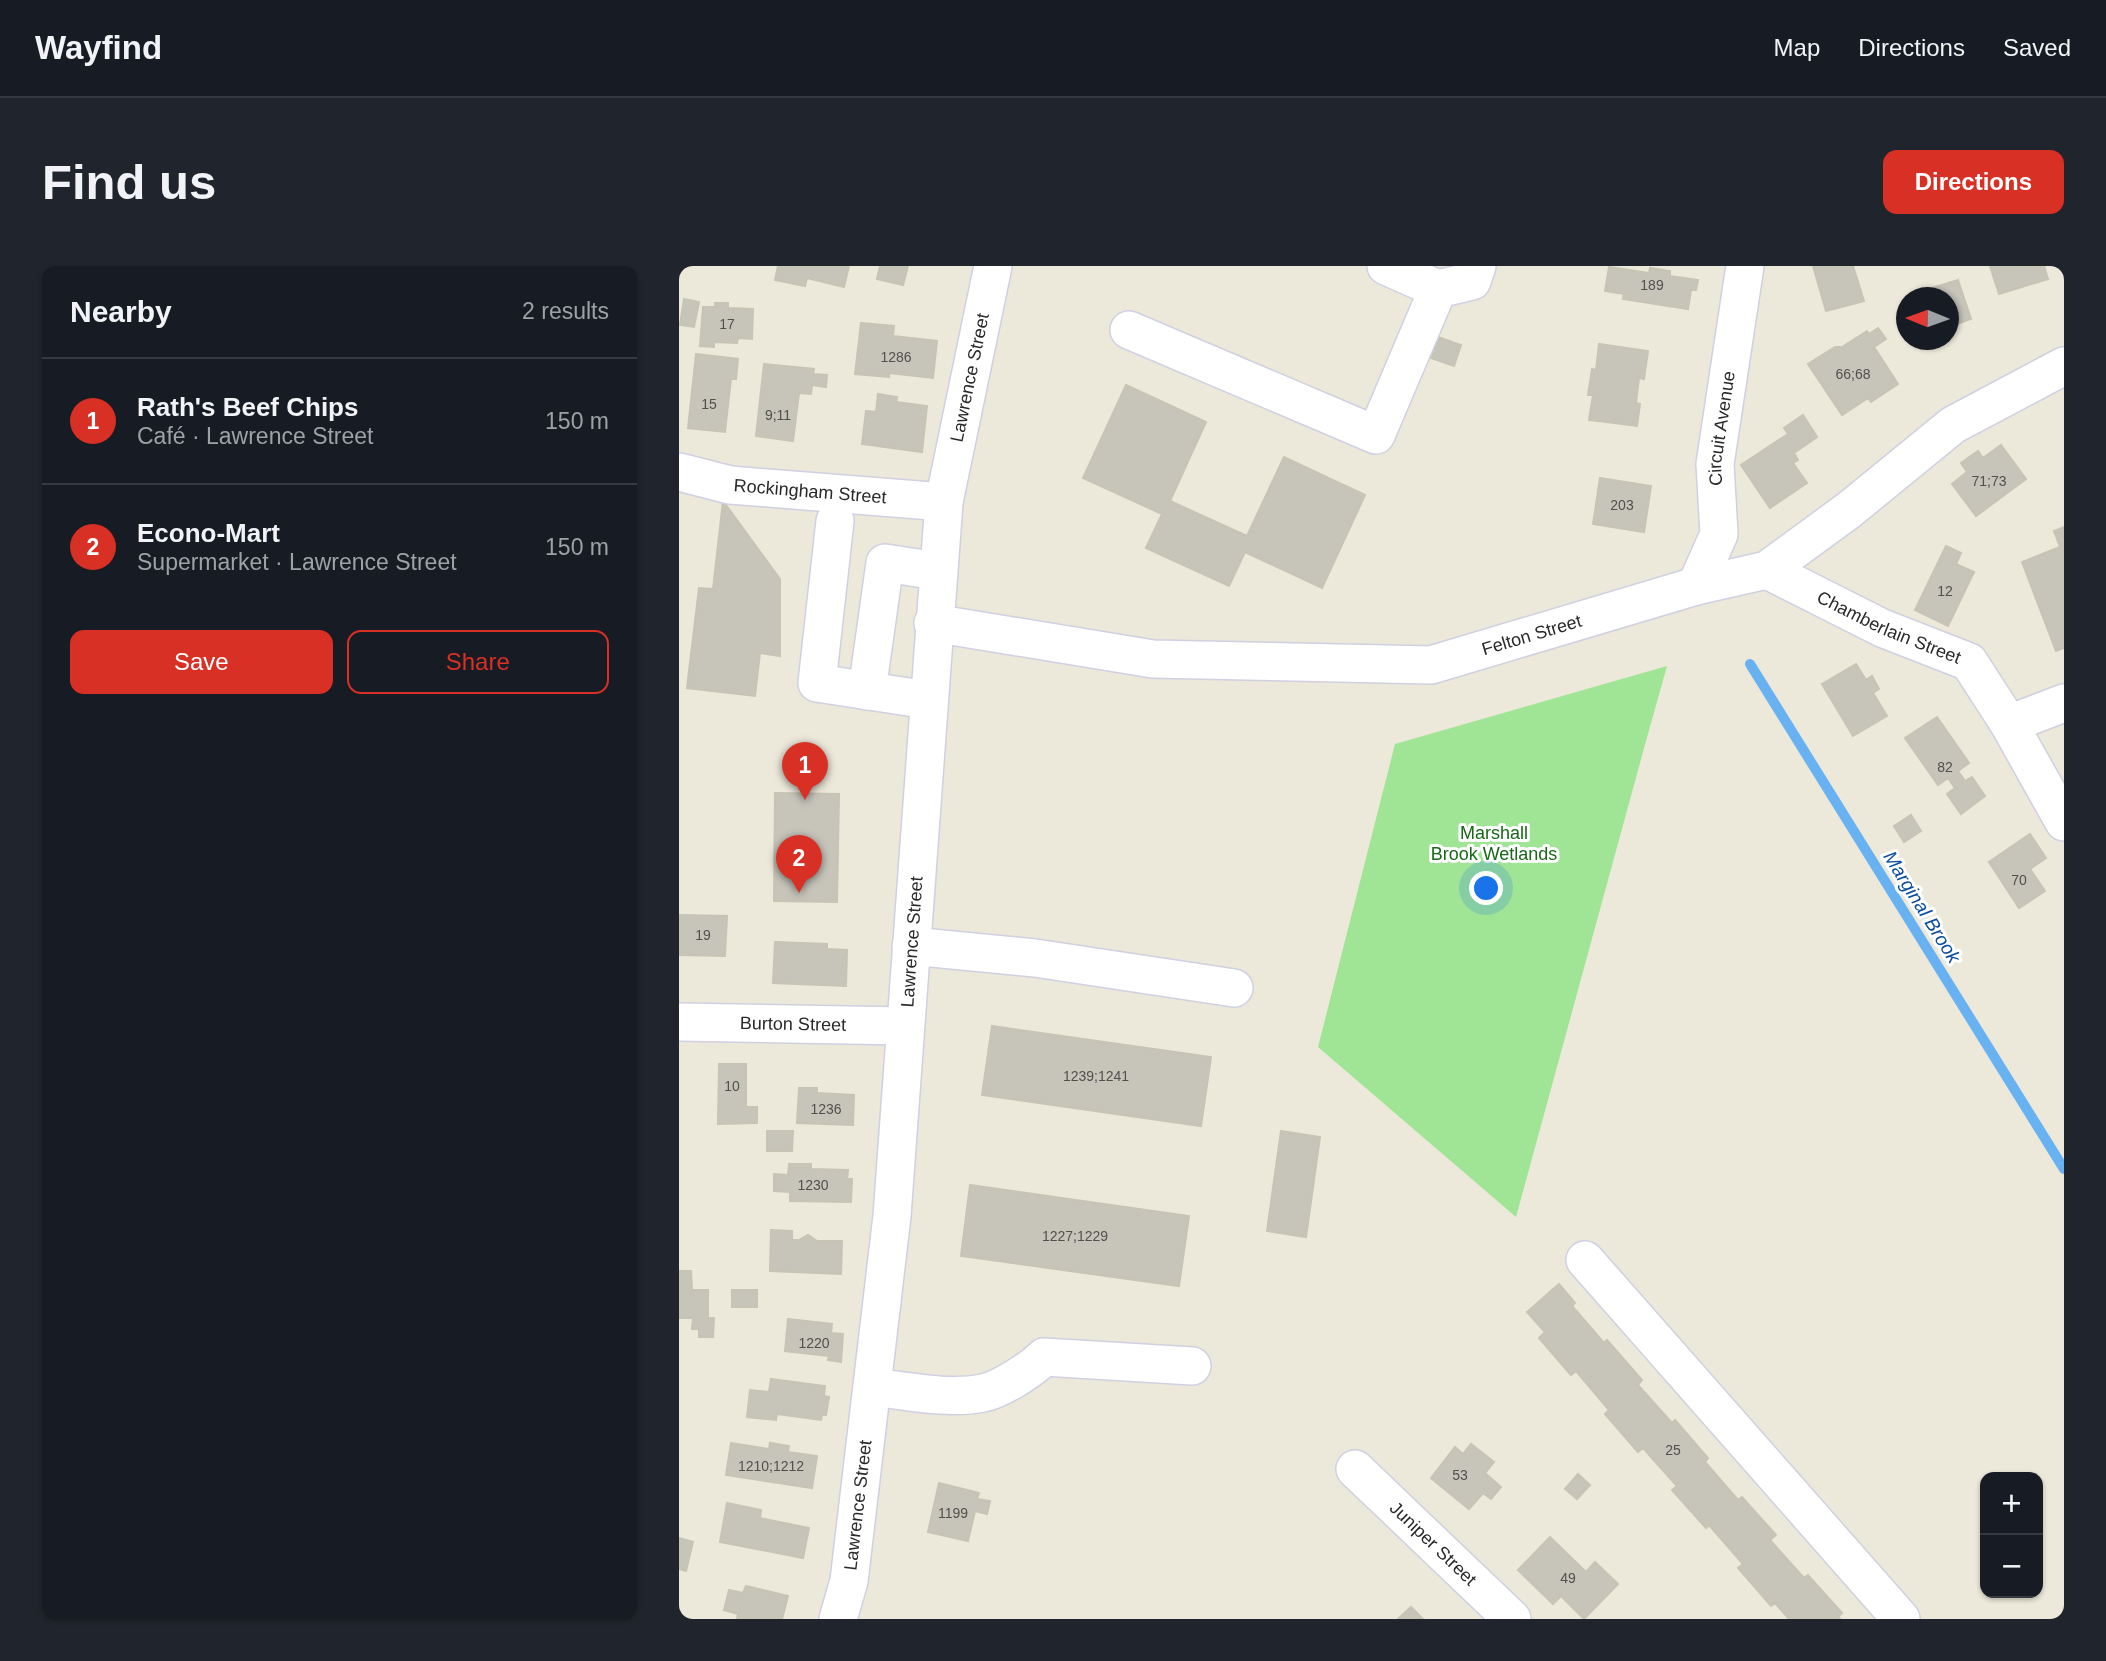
<!DOCTYPE html>
<meta charset="utf-8">
<style>
:root{--surface:#171b24;--page:#20242c;--text:#f1f3f6;--muted:#9ea1a6;--line:#363941;--accent:#d93025}
body{margin:0;font-family:Helvetica,sans-serif;background:var(--page);color:var(--text)}
.controls{position:absolute;right:21px;bottom:21px;display:grid;overflow:hidden;border-radius:14px;box-shadow:0 2px 5px #0004}
.controls button{width:63px;height:63px;display:grid;place-items:center;padding:0;border:0;border-bottom:2px solid var(--line);background:var(--surface);color:var(--text);font:35px sans-serif}
.compass{position:absolute;left:1217px;top:21px;width:63px;height:63px;border-radius:50%;background:var(--surface);box-shadow:0 2px 5px #0004;rotate:271deg}
.you{position:absolute;left:808px;top:623px;width:24px;height:24px;margin:-18px;border:5px solid #fff;border-radius:50%;background:#1a73e8;box-shadow:0 0 0 10px #1a73e833}
.badge{display:grid;place-items:center;width:46px;height:46px;border-radius:50%;background:var(--accent);color:#fff;font-size:23px;font-weight:700}
.pin{position:absolute;translate:-50% -58px;filter:drop-shadow(0 2px 4px #0008)}
.pin::after{content:'';position:absolute;top:37px;width:24px;height:21px;background:inherit;clip-path:polygon(0 0,100% 0,50% 100%)}
.list{margin:0;padding:0;list-style:none}
h2{display:flex;justify-content:space-between;align-items:center;height:91px;margin:0;padding:0 28px;font-size:30px}
h2 small{font-size:23px;font-weight:400;color:var(--muted)}
.list li{display:grid;grid-template-columns:46px 1fr auto;gap:21px;align-items:center;box-sizing:border-box;height:126px;padding:0 28px;border-top:2px solid var(--line)}
.list b{display:block;font-size:26px;white-space:nowrap}
.list p{margin:0;font-size:23px;white-space:nowrap;color:var(--muted)}
.list em{font-size:23px;font-style:normal;color:var(--muted)}
.actions{display:flex;gap:14px;padding:21px 28px}
.actions a{flex:1;padding:16px 0;border:2px solid var(--accent);border-radius:14px;text-align:center;font-size:24px;color:var(--accent)}
.actions .main{background:var(--accent);color:#fff}
.map{position:relative;flex:none;width:1385px;height:1353px;overflow:hidden;border-radius:14px}
header{display:flex;align-items:center;gap:42px;box-sizing:border-box;height:98px;padding:0 35px;background:var(--surface);border-bottom:2px solid var(--line)}
header strong{font-size:33px}
nav{display:flex;gap:38px;margin-inline-start:auto;font-size:24px}
.intro{display:flex;align-items:center;justify-content:space-between;box-sizing:border-box;height:168px;padding:0 42px}
h1{margin:0;font-size:49px}
.button{padding:18px 32px;border-radius:14px;background:var(--accent);color:#fff;font-size:24px;font-weight:700}
main{display:flex;gap:42px;padding:0 42px}
aside{flex:1;background:var(--surface);border-radius:14px;box-shadow:0 2px 5px #0004}
.map>svg:first-child{display:block}
</style>
<header>
<strong>Wayfind</strong>
<nav><a>Map</a><a>Directions</a><a>Saved</a></nav>
</header>
<div class="intro"><h1>Find us</h1><a class="button">Directions</a></div>
<main>
<aside>
<h2>Nearby<small>2 results</small></h2>
<ul class="list">
<li><span class="badge">1</span><div><b>Rath's Beef Chips</b><p>Café · Lawrence Street</p></div><em>150 m</em></li>
<li><span class="badge">2</span><div><b>Econo-Mart</b><p>Supermarket · Lawrence Street</p></div><em>150 m</em></li>
</ul>
<div class="actions"><a class="main">Save</a><a>Share</a></div>
</aside>
<div class="map">
<svg width="1385" height="1353" viewBox="0 0 1385 1353">
<rect width="100%" height="100%" fill="#ece8da"/>
<path fill="#a0e595" d="M988,400L967,475L837,951L639,781L716,478Z"/>
<g fill="none" stroke-linecap="round" stroke-linejoin="round">
<path stroke="#69b2f2" stroke-width="10" d="M1071,398L1385,903"/>
</g>
<path fill="#c7c4ba" stroke="#c7c4b4" stroke-width="2" d="M99,0H170L165,21L128,12L126,20L96,14Z
M201,0H229L224,19L198,13Z
M1134,0H1174L1185,35L1147,45Z
M1311,0H1365L1369,13L1320,28Z
M930,1L970,7L971,2L991,5V10L1019,14L1017,24H1012L1009,43L944,33L945,28L926,25Z
M1279,14L1292,53L1269,61V32H1232L1231,29Z
M5,33L20,36L15,61L1,59Z
M36,37H49V42L74,43L73,73L59,72L58,77L35,76V81L21,80L24,41H36Z
M182,57L215,60L214,70L258,75L254,112L210,107V111L176,108Z
M1199,62L1207,73L1195,81L1219,118L1192,136L1189,132L1163,149L1129,98L1156,81H1163L1188,65L1190,68Z
M756,70L782,79L775,100L749,91Z
M920,78L969,85L965,113L960,112L957,137L961,138L958,160L910,154L914,129H909L913,103L917,104Z
M17,88L59,93L57,113H52L46,166L9,162Z
M85,98L135,103L134,108L148,109L147,121L133,119L132,128L120,127L114,175L77,170Z
M447,119L527,156L491,235L568,270L605,191L686,229L643,322L566,286L550,320L467,282L483,248L404,212Z
M199,128L218,131L217,136L248,140L243,186L183,178L187,145L197,146Z
M1124,149L1138,171L1115,187L1119,194L1114,197L1128,217L1091,242L1062,199L1109,168L1105,162Z
M1322,179L1347,213L1297,250L1273,218L1288,206L1282,197L1299,185L1304,192Z
M921,212L972,220L965,266L914,258Z
M44,235L101,313V390L81,387L76,430L8,422L20,322L34,323Z
M1385,261V382L1377,385L1343,296L1381,281L1375,265Z
M1267,280L1282,287L1277,298L1295,306L1269,360L1236,344Z
M1177,398L1187,414L1193,410L1200,423L1194,427L1208,450L1174,470L1143,418Z
M1258,451L1290,497L1279,505L1286,515L1293,511L1306,530L1282,548L1268,528L1276,522L1269,512L1259,519L1226,472Z
M96,527L160,528L158,636L95,635Z
M1232,549L1242,565L1225,576L1215,560Z
M1351,568L1367,592L1351,603L1366,625L1340,642L1310,596Z
M0,649L48,650L46,690L0,689Z
M96,676L148,678V683L168,684L167,720L94,717Z
M313,760L532,791L522,860L303,829Z
M40,798H67V841H78V857L39,858Z
M120,822H138V827L175,829L174,859L118,857Z
M88,865H114L113,885H88Z
M602,865L641,871L627,971L588,965Z
M110,898H132V903L169,904L168,913H173L172,936L111,935V926L95,925V908L109,909Z
M291,919L510,950L500,1020L282,990Z
M92,964L113,965V974H120L129,969L138,975H163L162,1008L91,1005Z
M0,1005H12L13,1024H29V1052H35L34,1071H20V1063H13L14,1052H0Z
M880,1018L896,1037L893,1040L925,1077L928,1074L963,1114L959,1119L993,1157L996,1154L1029,1192L1026,1196L1059,1234L1063,1231L1097,1269L1091,1274L1125,1312L1129,1309L1163,1347L1159,1351L1161,1353H1110L1096,1337L1092,1340L1059,1302L1064,1298L1030,1259L1027,1262L993,1224L998,1220L964,1182L959,1186L926,1148L930,1144L897,1105L892,1109L860,1072L866,1066L848,1046Z
M53,1024H78V1041H53Z
M109,1053L153,1058L152,1067L164,1068L162,1096L149,1094L150,1090L106,1085Z
M92,1113L146,1120L145,1130L150,1131L147,1149H143L142,1154L98,1148L97,1154L68,1151L71,1124L90,1126Z
M52,1177L90,1183L91,1177L110,1180L109,1186L138,1190L133,1222L47,1209Z
M792,1178L815,1196L806,1207L822,1221L812,1233L804,1227L790,1243L752,1212L776,1181L784,1188Z
M899,1208L911,1219L898,1233L886,1223Z
M260,1217L300,1227L298,1233L311,1235L308,1248L296,1245L289,1275L249,1266Z
M48,1237L82,1244L81,1252L130,1262L124,1292L41,1276Z
M871,1271L907,1306L916,1296L939,1318L905,1353L882,1330L874,1338L839,1304Z
M0,1272L14,1276L7,1305L0,1303Z
M67,1320L109,1330L103,1353H58L59,1348L45,1344L50,1324L64,1327Z
M732,1341L744,1353H719Z"/>
<g fill="none" stroke-linecap="round" stroke-linejoin="round">
<g stroke="#d0d0e3" stroke-width="40">
<g id="minor">
<path d="M707,0L759,23L793,15L798,0"/>
<path d="M450,64L697,169L759,23"/>
<path id="s1" d="M0,206L51,219L265,236"/>
<path d="M156,255L138,417L249,434"/>
<path id="s2" d="M1088,304L1203,362L1290,396L1330,458L1385,556"/>
<path id="s3" d="M1017,320L1040,268L1036,198L1066,0"/>
<path id="s4" d="M254,357L474,393L752,399L1017,320L1088,304L1170,244L1274,159L1385,100"/>
<path d="M188,425L206,297L258,305"/>
<path d="M1330,458L1385,437"/>
<path d="M232,680L356,692L555,722"/>
<path id="s5" d="M0,756L226,760"/>
<path d="M906,994L1222,1353"/>
<path d="M194,1121C229,1125 269,1134 304,1127C321,1124 353,1103 365,1091L513,1100"/>
<path id="s6" d="M676,1203L833,1353"/>
<path id="s7" d="M159,1353L170,1315L213,950L265,236L314,0"/>
</g>
</g>
<use href="#minor" stroke="#fff" stroke-width="37"/>
</g>
<g text-anchor="middle" dominant-baseline="central" stroke-width="6" stroke-linejoin="round" paint-order="stroke">
<g font-size="14" fill="#50504d">
<text x="973" y="19">189</text>
<text x="48" y="58">17</text>
<text x="217" y="91">1286</text>
<text x="1174" y="108">66;68</text>
<text x="30" y="138">15</text>
<text x="99" y="149">9;11</text>
<text x="1310" y="215">71;73</text>
<text x="943" y="239">203</text>
<text x="1266" y="325">12</text>
<text x="1266" y="501">82</text>
<text x="1340" y="614">70</text>
<text x="24" y="669">19</text>
<text x="417" y="810">1239;1241</text>
<text x="53" y="820">10</text>
<text x="147" y="843">1236</text>
<text x="134" y="919">1230</text>
<text x="396" y="970">1227;1229</text>
<text x="135" y="1077">1220</text>
<text x="994" y="1184">25</text>
<text x="92" y="1200">1210;1212</text>
<text x="781" y="1209">53</text>
<text x="274" y="1247">1199</text>
<text x="889" y="1312">49</text>
</g>
<g font-size="18" fill="#292929" stroke="#fff">
<text stroke="none"><textPath href="#s7" startOffset="1250">Lawrence Street</textPath></text>
<text stroke="none"><textPath href="#s3" startOffset="163">Circuit Avenue</textPath></text>
<text stroke="none"><textPath href="#s1" startOffset="133">Rockingham Street</textPath></text>
<text stroke="none"><textPath href="#s2" startOffset="135">Chamberlain Street</textPath></text>
<text stroke="none"><textPath href="#s4" startOffset="606">Felton Street</textPath></text>
<text stroke="none"><textPath href="#s7" startOffset="682">Lawrence Street</textPath></text>
<text stroke="none"><textPath href="#s5" startOffset="114">Burton Street</textPath></text>
<text stroke="none"><textPath href="#s7" startOffset="116">Lawrence Street</textPath></text>
<text stroke="none"><textPath href="#s6" startOffset="108">Juniper Street</textPath></text>
</g>
<g font-size="18" fill="#186817" stroke="#fff">
<text x="815" y="567">Marshall<tspan x="815" dy="21">Brook Wetlands</tspan></text>
</g>
<g font-size="19" font-style="italic" fill="#094c9d" stroke="#fff">
<text transform="translate(1243 641) rotate(58)">Marginal Brook</text>
</g>
</g>
</svg>
<div class="controls">
<button>+</button>
<button>−</button>
</div>
<svg class="compass" viewBox="-18 -18 36 36"><path d="M0-13l5 13h-10z" fill="#e53935"/><path d="M0 13l5-13h-10z" fill="#9ea1a6"/></svg>
<div class="you"></div>
<div class="pin badge" style="left:126px;top:534px">1</div>
<div class="pin badge" style="left:120px;top:627px">2</div>
</div>
</main>
